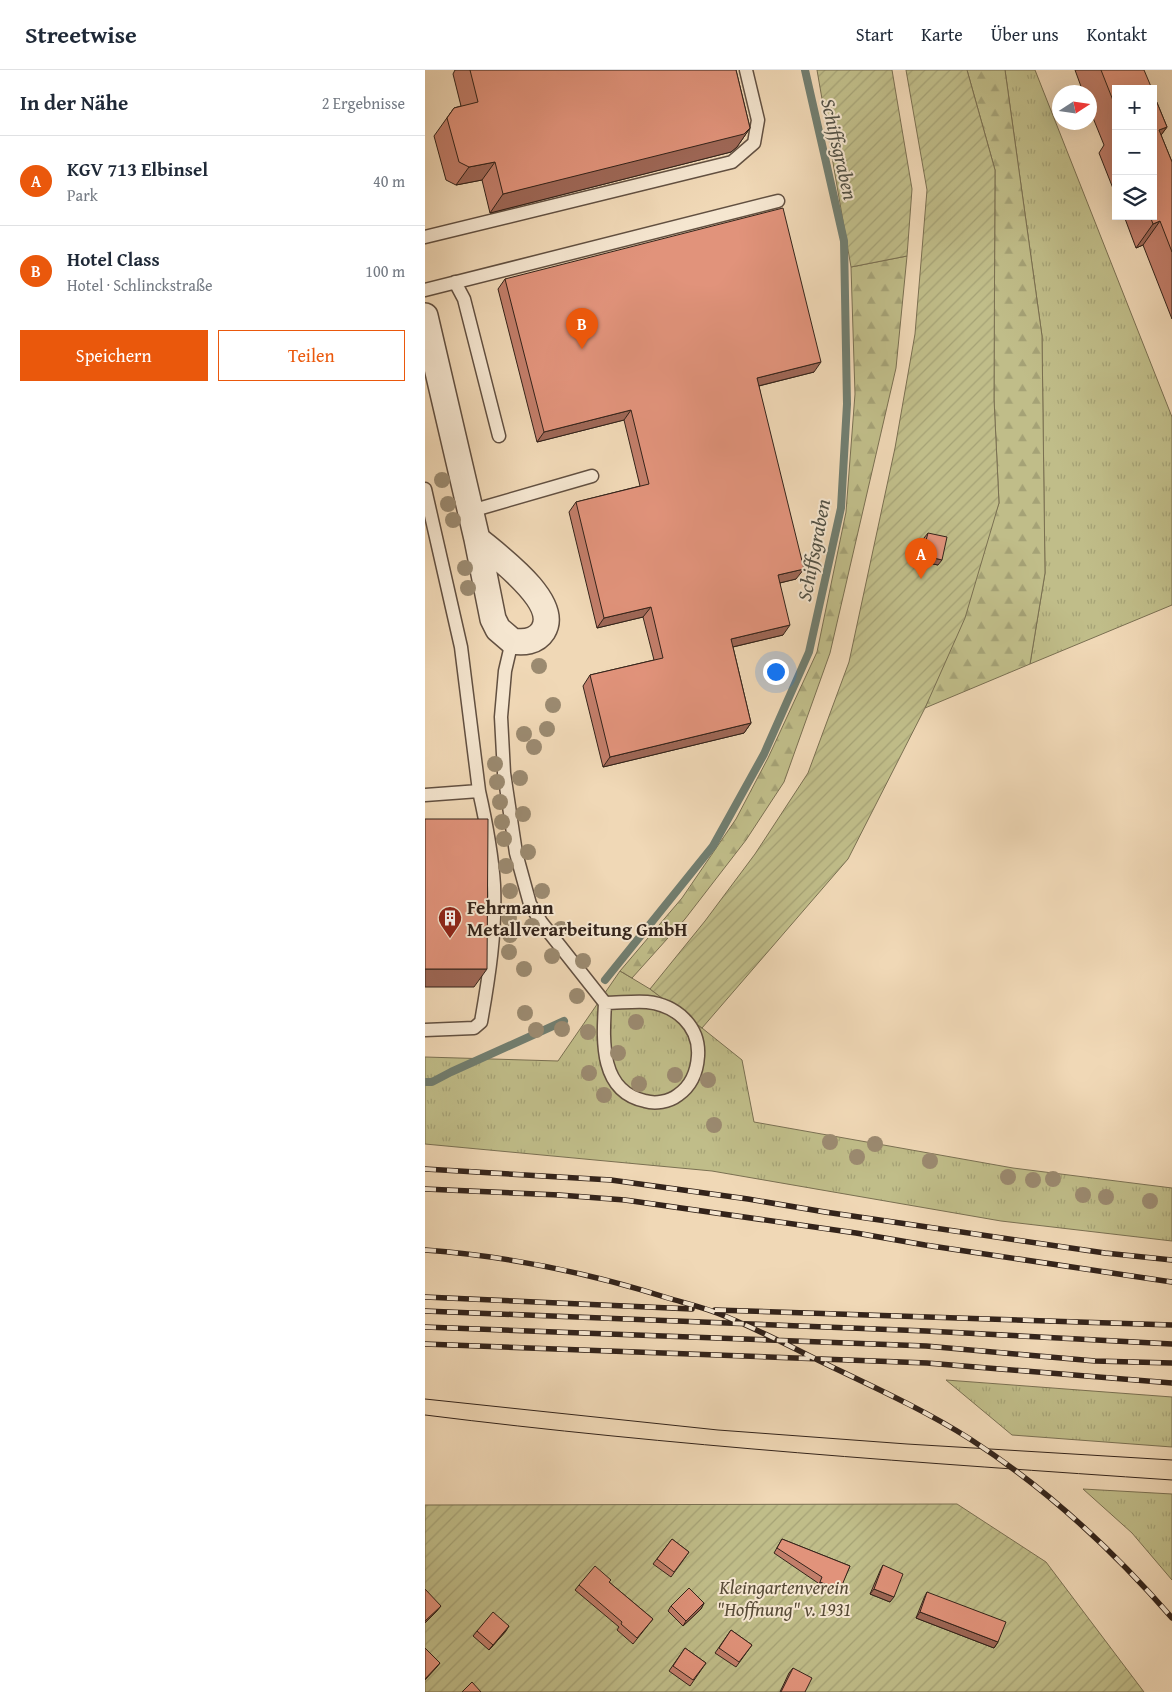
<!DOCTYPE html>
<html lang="de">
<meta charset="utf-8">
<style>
:root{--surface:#fff;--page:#f6f6f7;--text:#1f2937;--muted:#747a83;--line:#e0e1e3;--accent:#ea580c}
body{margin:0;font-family:"Gentium Book Plus",serif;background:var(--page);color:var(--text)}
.controls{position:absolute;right:15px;top:15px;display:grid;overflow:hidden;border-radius:0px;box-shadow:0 5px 20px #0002}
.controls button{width:45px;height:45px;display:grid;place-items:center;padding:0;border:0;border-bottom:1px solid var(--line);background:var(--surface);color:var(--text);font:25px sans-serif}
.compass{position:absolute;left:627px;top:15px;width:45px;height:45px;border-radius:50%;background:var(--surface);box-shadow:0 5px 20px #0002;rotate:78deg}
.you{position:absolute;left:350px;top:601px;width:18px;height:18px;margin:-12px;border:4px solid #fff;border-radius:50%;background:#1a73e8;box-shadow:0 0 0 8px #1a73e833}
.badge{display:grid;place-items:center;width:32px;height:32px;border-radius:50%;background:var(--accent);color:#fff;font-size:16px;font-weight:700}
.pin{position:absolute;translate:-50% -41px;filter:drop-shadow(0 1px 2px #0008)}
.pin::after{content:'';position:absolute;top:26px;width:18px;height:15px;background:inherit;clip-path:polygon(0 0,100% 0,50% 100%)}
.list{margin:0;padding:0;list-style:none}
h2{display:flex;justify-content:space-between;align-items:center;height:65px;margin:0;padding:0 20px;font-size:21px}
h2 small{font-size:16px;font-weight:400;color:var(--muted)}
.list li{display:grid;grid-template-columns:32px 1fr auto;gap:15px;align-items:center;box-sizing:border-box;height:90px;padding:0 20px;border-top:1px solid var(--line)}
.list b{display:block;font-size:19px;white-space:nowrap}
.list p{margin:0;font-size:16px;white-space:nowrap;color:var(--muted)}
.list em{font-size:16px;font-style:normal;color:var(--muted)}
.actions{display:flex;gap:10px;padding:15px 20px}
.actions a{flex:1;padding:11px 0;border:1px solid var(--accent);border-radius:0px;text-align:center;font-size:18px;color:var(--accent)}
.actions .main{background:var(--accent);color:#fff}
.icon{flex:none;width:28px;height:28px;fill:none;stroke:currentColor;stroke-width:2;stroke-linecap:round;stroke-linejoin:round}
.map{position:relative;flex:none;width:747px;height:1622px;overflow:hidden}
header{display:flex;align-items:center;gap:30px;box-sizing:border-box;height:70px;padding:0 25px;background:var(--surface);border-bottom:1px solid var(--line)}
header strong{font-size:24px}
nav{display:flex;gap:28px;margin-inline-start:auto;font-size:18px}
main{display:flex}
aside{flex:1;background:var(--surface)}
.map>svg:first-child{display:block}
</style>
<header>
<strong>Streetwise</strong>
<nav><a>Start</a><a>Karte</a><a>Über uns</a><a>Kontakt</a></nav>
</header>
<main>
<aside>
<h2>In der Nähe<small>2 Ergebnisse</small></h2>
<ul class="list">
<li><span class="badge">A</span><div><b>KGV 713 Elbinsel</b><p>Park</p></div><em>40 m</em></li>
<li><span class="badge">B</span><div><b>Hotel Class</b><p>Hotel · Schlinckstraße</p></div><em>100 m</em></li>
</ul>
<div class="actions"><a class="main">Speichern</a><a>Teilen</a></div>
</aside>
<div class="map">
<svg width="747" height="1622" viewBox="0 0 747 1622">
<defs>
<pattern id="grass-tufts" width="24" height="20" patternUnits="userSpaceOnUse" patternTransform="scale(1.25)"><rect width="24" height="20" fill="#c0bd89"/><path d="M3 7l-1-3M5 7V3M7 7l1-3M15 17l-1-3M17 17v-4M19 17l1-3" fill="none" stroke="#a5a276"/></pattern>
<pattern id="forest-firs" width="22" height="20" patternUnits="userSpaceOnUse" patternTransform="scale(1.25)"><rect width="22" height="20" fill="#c0bd89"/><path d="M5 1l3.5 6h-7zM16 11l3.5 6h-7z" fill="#a5a276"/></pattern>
<pattern id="garden-furrows" width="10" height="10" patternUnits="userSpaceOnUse" patternTransform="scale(1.25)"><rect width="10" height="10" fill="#c0bd89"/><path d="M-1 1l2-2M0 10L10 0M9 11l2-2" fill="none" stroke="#a5a276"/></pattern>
</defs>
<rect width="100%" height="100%" fill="#f0d8b6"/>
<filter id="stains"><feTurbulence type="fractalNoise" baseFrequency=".004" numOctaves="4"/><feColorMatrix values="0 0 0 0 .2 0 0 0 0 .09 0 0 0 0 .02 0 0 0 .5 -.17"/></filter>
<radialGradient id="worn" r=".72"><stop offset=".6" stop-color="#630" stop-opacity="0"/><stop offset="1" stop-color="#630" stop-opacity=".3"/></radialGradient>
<path fill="url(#grass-tufts)" stroke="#7a7052" d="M580,0H610L747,347V535L605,594L620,503L617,266Z
M195,901L225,919L277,958L317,990L329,1052L588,1098L747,1118V1171L576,1151L287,1101L0,1074V987L133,991Z
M521,1310L747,1327V1377L587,1365Z
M658,1419L747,1424V1510L707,1463Z"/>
<path fill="url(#forest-firs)" stroke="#7a7052" d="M542,0H580L617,266L620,503L605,594L500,638L574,433L569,329L570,100Z
M482,186L471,298L405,583L359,712L321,770L260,849L207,908L195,901L257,828L311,749L343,688L392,582L421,442L430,324L426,197Z"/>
<path fill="url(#garden-furrows)" stroke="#7a7052" d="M392,0H467L487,119L482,186L426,197Z
M481,0H542L570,100L569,329L574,433L540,548L500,638L423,789L277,958L225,919L280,851L330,784L383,703L424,592L470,378L490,264L502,120Z
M532,1434L621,1492L719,1622H0V1435Z"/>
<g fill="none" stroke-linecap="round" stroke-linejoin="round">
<path stroke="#717e70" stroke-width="8" d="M180,910L288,776L339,684L384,582L416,438L422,334L419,171L380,0
M0,1012H7L26,1002L139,951"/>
<g stroke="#625041" stroke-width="15">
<path id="lane" d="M0,167L307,92L329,73L333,50L321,0
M30,212L39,229L74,366
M0,220L353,131
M0,419L36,577L54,721L0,725
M46,441L167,406
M87,571L80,601L76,647L79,703L91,783L105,834L116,852L180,933
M180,933C194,933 208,931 222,932C251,935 275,956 273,986C272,1002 266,1016 253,1025C244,1032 230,1034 220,1031C174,1021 178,970 180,933Z
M0,960L49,958L56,952C64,907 71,861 69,815C67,784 61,752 54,721"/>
</g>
<g stroke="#625041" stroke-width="28">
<path id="street" d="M0,246L52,469L68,549L73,559L87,571C98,573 111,572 118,561C136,532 72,486 52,469"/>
</g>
<use href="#lane" stroke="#f5e6d0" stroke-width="12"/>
<use href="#street" stroke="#f5e6d0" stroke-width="25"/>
<path stroke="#33231a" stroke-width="1" d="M0,1329L293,1360L482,1374L747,1390
M0,1345C248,1376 497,1393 747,1410"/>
<g stroke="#33231a" stroke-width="5.5">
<path id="rail" d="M0,1099L186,1110L323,1129L400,1142L680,1183L747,1190
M0,1119L134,1125L200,1130L431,1163L500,1175L747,1212
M0,1180C83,1186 164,1203 243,1228C260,1233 277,1237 292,1243C331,1258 368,1278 405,1296C453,1319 501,1341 545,1369C621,1418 688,1480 747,1548
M0,1227L267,1239
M290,1240L747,1255
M0,1241L501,1261L747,1274
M0,1257L501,1276L670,1291L747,1293
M0,1274L502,1293L747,1313"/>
</g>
<use href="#rail" stroke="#f5e6d0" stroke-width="4" stroke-dasharray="11" stroke-linecap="butt"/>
</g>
<g fill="#9b8a70">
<circle cx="17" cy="410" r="8"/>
<circle cx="23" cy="434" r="8"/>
<circle cx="28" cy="450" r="8"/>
<circle cx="40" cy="498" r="8"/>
<circle cx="43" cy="518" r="8"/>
<circle cx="114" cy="596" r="8"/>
<circle cx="128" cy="635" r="8"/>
<circle cx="122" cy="659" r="8"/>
<circle cx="99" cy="664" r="8"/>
<circle cx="109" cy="677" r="8"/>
<circle cx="70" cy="694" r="8"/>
<circle cx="95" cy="708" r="8"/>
<circle cx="72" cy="712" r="8"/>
<circle cx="75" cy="732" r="8"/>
<circle cx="98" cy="744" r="8"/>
<circle cx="77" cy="752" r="8"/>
<circle cx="79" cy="769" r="8"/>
<circle cx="103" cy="782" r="8"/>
<circle cx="81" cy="796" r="8"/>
<circle cx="85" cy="821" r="8"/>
<circle cx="117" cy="821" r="8"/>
<circle cx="84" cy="848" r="8"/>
<circle cx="107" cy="856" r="8"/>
<circle cx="136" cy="859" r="8"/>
<circle cx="85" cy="865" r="8"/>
<circle cx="84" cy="882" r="8"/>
<circle cx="127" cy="886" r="8"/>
<circle cx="158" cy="891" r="8"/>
<circle cx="99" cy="899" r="8"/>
<circle cx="152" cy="926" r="8"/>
<circle cx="100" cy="943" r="8"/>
<circle cx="211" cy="952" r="8"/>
<circle cx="137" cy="959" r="8"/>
<circle cx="111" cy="960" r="8"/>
<circle cx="163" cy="962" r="8"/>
<circle cx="193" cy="983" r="8"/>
<circle cx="164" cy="1003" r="8"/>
<circle cx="250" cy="1005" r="8"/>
<circle cx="283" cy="1010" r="8"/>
<circle cx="214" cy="1014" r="8"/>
<circle cx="179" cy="1025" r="8"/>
<circle cx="289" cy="1055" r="8"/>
<circle cx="405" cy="1072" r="8"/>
<circle cx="450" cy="1074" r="8"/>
<circle cx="432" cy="1087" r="8"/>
<circle cx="505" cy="1091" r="8"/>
<circle cx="583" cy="1107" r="8"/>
<circle cx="628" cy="1109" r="8"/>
<circle cx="608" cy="1110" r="8"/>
<circle cx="658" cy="1125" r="8"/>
<circle cx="681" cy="1127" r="8"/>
<circle cx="725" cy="1131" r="8"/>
</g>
<path fill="#c27e6a" stroke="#33231a" d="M30,0H311L325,58L312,77L306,82L65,143L57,110L31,115L21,110L9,66L29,38L36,36L28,4Z
M650,0H719L691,19V126L674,83L679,75L664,38V22H658Z
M728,23L742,57L736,65L747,92V249L718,175L711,178L699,146H728Z
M80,209L389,302L334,316L371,509L355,513L358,565L308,577L326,653L319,663L178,697L158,616L165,605L229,590L218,547L172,558L144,442L151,432L215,416L199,350L112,372L73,219Z
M503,463L513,495L494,491L499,468Z
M247,1469L264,1482L246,1507L228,1494Z
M357,1469L425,1496L412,1525L392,1517L393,1513L349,1483Z
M458,1495L465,1532L445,1524L455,1501Z
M184,1512L228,1549L208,1574L192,1560L194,1557L150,1520L154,1515Z
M502,1522L573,1572L569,1578L491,1548L499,1528Z
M279,1533L276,1539L258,1556L243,1541L246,1536Z
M306,1560L327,1575L311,1597L290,1583Z
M52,1561H81L64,1580L48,1566Z
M260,1578L281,1593L265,1616L244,1601Z
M368,1598L380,1622H355L364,1603Z"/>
<path fill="#9e6756" stroke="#33231a" d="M742,57L728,76L734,60Z
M325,58L312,77L306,82L65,143L78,124Z
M70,92L57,110L31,115L44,97Z
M735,151L718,175L711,178L728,154Z
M396,292L389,302L325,318L332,308Z
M206,340L199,350L112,372L119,362Z
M497,485L517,490L513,495L494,491Z
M379,499L371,509L346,515L353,505Z
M226,537L218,547L172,558L179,548Z
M365,555L358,565L299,579L306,569Z
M326,653L319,663L178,697L185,687Z
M0,899H62L49,917H0Z
M395,1512L415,1520L412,1525L392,1517Z
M449,1519L469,1527L465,1532L445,1524Z
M279,1533L276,1539L258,1556L261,1551Z
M16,1536L12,1541L0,1553V1551Z
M495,1542L573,1572L569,1578L491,1548Z
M84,1556L81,1561L64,1580L68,1575Z
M15,1593L11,1598L0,1610V1609Z"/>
<path fill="#e1937b" stroke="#33231a" d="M45,0H311L325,58L319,64L78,124L70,92L44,97L34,92L22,48L29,38L53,32Z
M676,0H719L727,19H691V38Z
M728,23L742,57L734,60L747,92V182L735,151L728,154L725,146H728Z
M358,138L396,292L332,308L379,499L353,505L365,555L306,569L326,653L185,687L165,605L238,588L226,537L179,548L151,432L224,414L206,340L119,362L80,209Z
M503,463L522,467L517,490L497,485Z
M0,749H63L62,899H0Z
M247,1469L264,1482L249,1502L232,1489Z
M357,1469L425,1496L415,1520L395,1512L397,1507L352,1478Z
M458,1495L478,1504L469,1527L449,1519Z
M170,1496L186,1510L184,1512L228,1549L212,1568L196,1554L197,1552L154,1515Z
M264,1518L279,1533L261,1551L246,1536Z
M0,1519L16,1536L0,1551Z
M502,1522L581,1552L573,1572L495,1542Z
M68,1542L84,1556L68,1575L52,1561Z
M306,1560L327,1575L314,1592L294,1578Z
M0,1578L15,1593L0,1609Z
M260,1578L281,1593L268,1610L248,1596Z
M368,1598L387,1608L380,1622H356Z
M47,1612L56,1622H37Z"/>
<defs>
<g id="building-pin" transform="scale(1.25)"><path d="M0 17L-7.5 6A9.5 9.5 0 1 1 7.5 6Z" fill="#8f2418" stroke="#f5e6d0"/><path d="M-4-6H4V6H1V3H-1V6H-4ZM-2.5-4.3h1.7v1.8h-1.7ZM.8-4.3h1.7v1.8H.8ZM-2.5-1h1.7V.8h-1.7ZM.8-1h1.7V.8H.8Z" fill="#fff"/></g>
</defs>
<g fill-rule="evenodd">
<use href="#building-pin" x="25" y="848"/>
</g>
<g text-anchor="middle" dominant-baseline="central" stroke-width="4" stroke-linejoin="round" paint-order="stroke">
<g font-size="19" font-weight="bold" fill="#33231a" stroke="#f5e6d0" text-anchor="start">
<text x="42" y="837">Fehrmann<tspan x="42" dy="22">Metallverarbeitung GmbH</tspan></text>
</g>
<g font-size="19" font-style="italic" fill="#564a36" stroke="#f5e6d0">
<text x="359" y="1517">Kleingartenverein<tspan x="359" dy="22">"Hoffnung" v. 1931</tspan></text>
</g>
<g font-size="20" font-style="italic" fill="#525145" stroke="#f5e6d0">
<text transform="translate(415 79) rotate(77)">Schiffsgraben</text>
<text transform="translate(388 480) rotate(-79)">Schiffsgraben</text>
</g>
</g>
<rect width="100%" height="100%" filter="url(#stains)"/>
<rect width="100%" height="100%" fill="url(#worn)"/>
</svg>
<div class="controls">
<button>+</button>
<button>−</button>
<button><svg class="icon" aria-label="layers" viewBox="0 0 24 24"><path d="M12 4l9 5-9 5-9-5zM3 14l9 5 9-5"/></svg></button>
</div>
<svg class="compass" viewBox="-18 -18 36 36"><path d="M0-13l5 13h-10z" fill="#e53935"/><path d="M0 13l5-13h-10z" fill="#747a83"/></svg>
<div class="you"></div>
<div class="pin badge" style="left:496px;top:509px">A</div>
<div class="pin badge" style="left:157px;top:279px">B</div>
</div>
</main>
